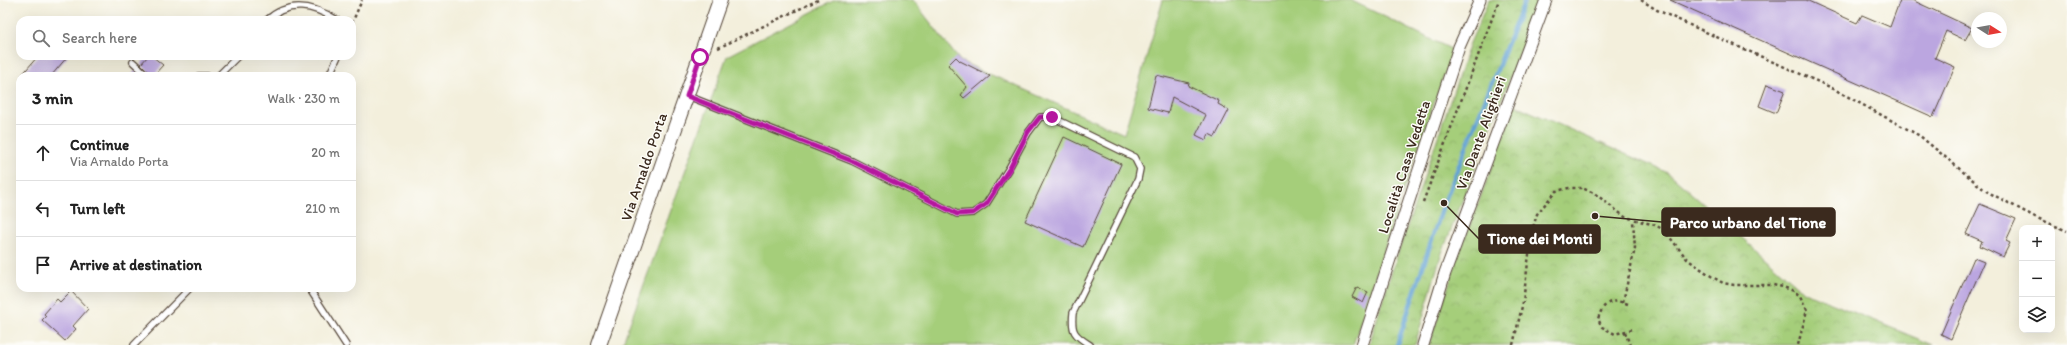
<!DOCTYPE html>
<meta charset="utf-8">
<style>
:root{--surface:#fff;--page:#f6f6f6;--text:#222;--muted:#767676;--line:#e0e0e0}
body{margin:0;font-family:Itim,sans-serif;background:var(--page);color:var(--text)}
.controls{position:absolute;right:12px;bottom:12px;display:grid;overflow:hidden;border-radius:8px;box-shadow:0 4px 16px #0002}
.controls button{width:36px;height:36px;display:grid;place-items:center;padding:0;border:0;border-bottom:1px solid var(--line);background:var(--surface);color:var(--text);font:20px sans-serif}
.compass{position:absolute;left:1971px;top:12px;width:36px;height:36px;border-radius:50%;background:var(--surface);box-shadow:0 4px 16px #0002;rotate:101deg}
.stop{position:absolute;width:12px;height:12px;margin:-9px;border:3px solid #b5179e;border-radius:50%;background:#fff}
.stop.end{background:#b5179e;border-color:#fff;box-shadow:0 1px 4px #0008}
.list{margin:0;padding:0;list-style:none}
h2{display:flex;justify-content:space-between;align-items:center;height:52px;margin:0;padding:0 16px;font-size:17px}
h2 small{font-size:13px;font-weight:400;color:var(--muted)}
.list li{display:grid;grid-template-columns:26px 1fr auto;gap:12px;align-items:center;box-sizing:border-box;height:56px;padding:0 16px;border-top:1px solid var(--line)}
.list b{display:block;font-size:15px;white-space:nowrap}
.list p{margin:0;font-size:13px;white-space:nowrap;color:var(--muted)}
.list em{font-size:13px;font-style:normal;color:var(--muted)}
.icon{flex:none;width:22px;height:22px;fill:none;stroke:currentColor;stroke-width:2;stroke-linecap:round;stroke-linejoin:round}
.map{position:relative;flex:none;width:2067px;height:345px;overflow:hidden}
.search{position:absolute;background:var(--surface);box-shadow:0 4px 16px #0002;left:16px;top:16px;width:340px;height:44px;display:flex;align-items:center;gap:10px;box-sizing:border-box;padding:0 14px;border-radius:12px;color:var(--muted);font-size:15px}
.panel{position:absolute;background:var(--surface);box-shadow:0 4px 16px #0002;left:16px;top:72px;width:340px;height:220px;border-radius:12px}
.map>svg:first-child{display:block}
</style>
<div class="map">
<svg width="2067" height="345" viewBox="0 0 2067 345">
<defs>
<pattern id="park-crowns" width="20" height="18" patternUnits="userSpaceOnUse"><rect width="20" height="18" fill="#a5ce7a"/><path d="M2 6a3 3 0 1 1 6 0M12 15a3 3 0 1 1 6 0" fill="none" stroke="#8fb169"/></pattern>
</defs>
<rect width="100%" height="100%" fill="#fdfcf7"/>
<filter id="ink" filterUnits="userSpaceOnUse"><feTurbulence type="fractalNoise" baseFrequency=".025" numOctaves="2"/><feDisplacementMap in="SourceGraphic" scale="8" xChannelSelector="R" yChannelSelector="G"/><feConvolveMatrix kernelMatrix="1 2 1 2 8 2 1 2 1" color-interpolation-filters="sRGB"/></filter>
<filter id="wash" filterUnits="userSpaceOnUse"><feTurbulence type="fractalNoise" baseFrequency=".012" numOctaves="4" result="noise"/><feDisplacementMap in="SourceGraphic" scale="16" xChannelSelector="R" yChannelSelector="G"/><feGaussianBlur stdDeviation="0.9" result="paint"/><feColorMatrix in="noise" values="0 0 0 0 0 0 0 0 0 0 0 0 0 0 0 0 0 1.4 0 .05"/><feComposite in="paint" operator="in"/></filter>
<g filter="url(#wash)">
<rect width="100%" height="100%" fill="#f3efdc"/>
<path fill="url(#park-crowns)" stroke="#707c4c" d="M1489,0H1540L1440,258L1415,345H1369L1389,280L1470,43Z
M1515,105L1668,173L1804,292L1933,345H1429L1457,260Z"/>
<path fill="#a5ce7a" stroke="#707c4c" d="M835,0H913L960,61L1124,134L1163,0H1350L1453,50L1405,185L1353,345H622L727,56Z"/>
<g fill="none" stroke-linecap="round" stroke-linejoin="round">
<path stroke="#61a1d4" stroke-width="4.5" d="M1397,345L1444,203L1525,0"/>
</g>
<g id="blocks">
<path fill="#bba6e0" d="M1670,0H1806L1857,23L1862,15L1890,27L1900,0H1912L1972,28L1965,40L1946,31L1935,58L1955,67L1933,117Z
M38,56H68L51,76H21Z
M148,56H152L163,65L153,76L141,64Z
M956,57L960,61L990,76L964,98L961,95L967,87L948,65Z
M136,70L142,76H131Z
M1156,75L1189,83L1188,86L1219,101L1218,104L1229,110L1215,137L1209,134L1206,140L1196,135L1206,115L1172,97L1168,113L1148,108Z
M1767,84L1785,91L1776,113L1759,106Z
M1064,137L1121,164L1083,247L1025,221Z
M1980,204L2016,219L2006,241L2010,243L2003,257L1980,246L1982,241L1966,234Z
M1974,258L1984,262L1951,339L1941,334Z
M1357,287L1368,292L1363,303L1352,297Z
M71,291L88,309L73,326L76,329L65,341L42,320L46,316L44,314L57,299L60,302Z"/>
</g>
</g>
<g filter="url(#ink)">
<use href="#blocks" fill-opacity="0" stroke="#57483a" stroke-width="1"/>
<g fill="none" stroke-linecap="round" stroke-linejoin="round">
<g stroke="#57483a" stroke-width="8">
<path id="service" d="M267,20C289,0 313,5 337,20
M133,62L148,76
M199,76H207
M218,76L238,56
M329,76L338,56
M688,96L852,161L957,214L973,213L986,204L1009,168L1028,133L1040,117H1052L1134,157L1140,169L1138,179L1073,313C1071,332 1074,335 1090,345
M309,288L346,345
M134,345L190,288"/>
</g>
<g stroke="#57483a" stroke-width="13">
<path id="minor" d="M1362,345L1459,47L1480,0
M1423,345L1445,273L1546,0"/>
</g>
<g stroke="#57483a" stroke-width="16">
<path id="tertiary" d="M599,345L720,0"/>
</g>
<path stroke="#57483a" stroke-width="2.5" stroke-dasharray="3 3" stroke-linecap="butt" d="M1641,0L1657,10L1712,35L1830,87L1920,136L1986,191L2035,217L2067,231
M352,23L362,0
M718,48L818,0
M1423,202L1499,0
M1623,302L1635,248L1633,221
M1628,304C1612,298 1603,302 1598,319L1602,327L1615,334L1633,329
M1625,332L1630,345
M1513,345L1523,302L1532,231L1537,214L1556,191L1569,188H1582L1594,193L1625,217L1655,225L1664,230L1687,259L1711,276L1723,283L1734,285H1773L1783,287L1794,291L1800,296L1807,310L1798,345"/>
<use href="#service" stroke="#fff" stroke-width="5.5"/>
<use href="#minor" stroke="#fff" stroke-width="11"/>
<use href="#tertiary" stroke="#fff" stroke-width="14"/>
</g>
</g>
<g fill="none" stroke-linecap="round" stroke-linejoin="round" filter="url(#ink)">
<path stroke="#b5179e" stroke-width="5" d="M700,57L687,96L852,161L957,214L973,213L986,204L1010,168L1028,132L1040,117H1052"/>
</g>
<g text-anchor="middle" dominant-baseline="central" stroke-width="3" stroke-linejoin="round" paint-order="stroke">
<g font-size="15" fill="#3b2a1e" stroke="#fdfcf7">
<text transform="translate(1481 133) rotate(-70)">Via Dante Alighieri</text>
<text transform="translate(644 167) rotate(-71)">Via Arnaldo Porta</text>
<text transform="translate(1404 167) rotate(-72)">Località Casa Vedetta</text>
</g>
</g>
<path fill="none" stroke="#3b2a1e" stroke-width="1.5" d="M1595 216L1662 222M1444 203L1479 239"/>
<g fill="#3b2a1e" stroke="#fdfcf7" stroke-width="1.5">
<circle cx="1595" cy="216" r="4"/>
<circle cx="1444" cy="203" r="4"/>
</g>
<g fill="#3b2a1e" stroke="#3b2a1e" stroke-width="1.5">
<rect x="1662" y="208" width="173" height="28" rx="4"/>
<rect x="1479" y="225" width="121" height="28" rx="4"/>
</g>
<g font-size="16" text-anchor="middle" font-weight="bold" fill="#fff">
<text x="1748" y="228">Parco urbano del Tione</text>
<text x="1540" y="244">Tione dei Monti</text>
</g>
</svg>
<div class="controls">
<button>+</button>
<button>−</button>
<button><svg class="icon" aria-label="layers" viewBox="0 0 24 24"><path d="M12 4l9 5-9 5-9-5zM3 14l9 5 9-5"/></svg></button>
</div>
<svg class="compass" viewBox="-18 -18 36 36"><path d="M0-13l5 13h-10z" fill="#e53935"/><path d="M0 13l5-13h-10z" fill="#767676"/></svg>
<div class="stop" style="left:700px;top:57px"></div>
<div class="stop end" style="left:1052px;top:117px"></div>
<div class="search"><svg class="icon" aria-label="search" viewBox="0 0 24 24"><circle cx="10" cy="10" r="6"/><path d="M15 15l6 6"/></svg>Search here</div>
<section class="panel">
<h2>3 min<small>Walk · 230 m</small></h2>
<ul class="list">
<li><svg class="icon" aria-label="ahead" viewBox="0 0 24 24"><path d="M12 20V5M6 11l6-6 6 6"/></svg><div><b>Continue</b><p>Via Arnaldo Porta</p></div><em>20 m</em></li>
<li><svg class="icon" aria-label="left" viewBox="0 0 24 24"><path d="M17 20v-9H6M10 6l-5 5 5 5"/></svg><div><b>Turn left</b></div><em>210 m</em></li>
<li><svg class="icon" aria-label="arrive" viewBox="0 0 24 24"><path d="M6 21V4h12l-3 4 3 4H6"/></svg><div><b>Arrive at destination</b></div></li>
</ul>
</section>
</div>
